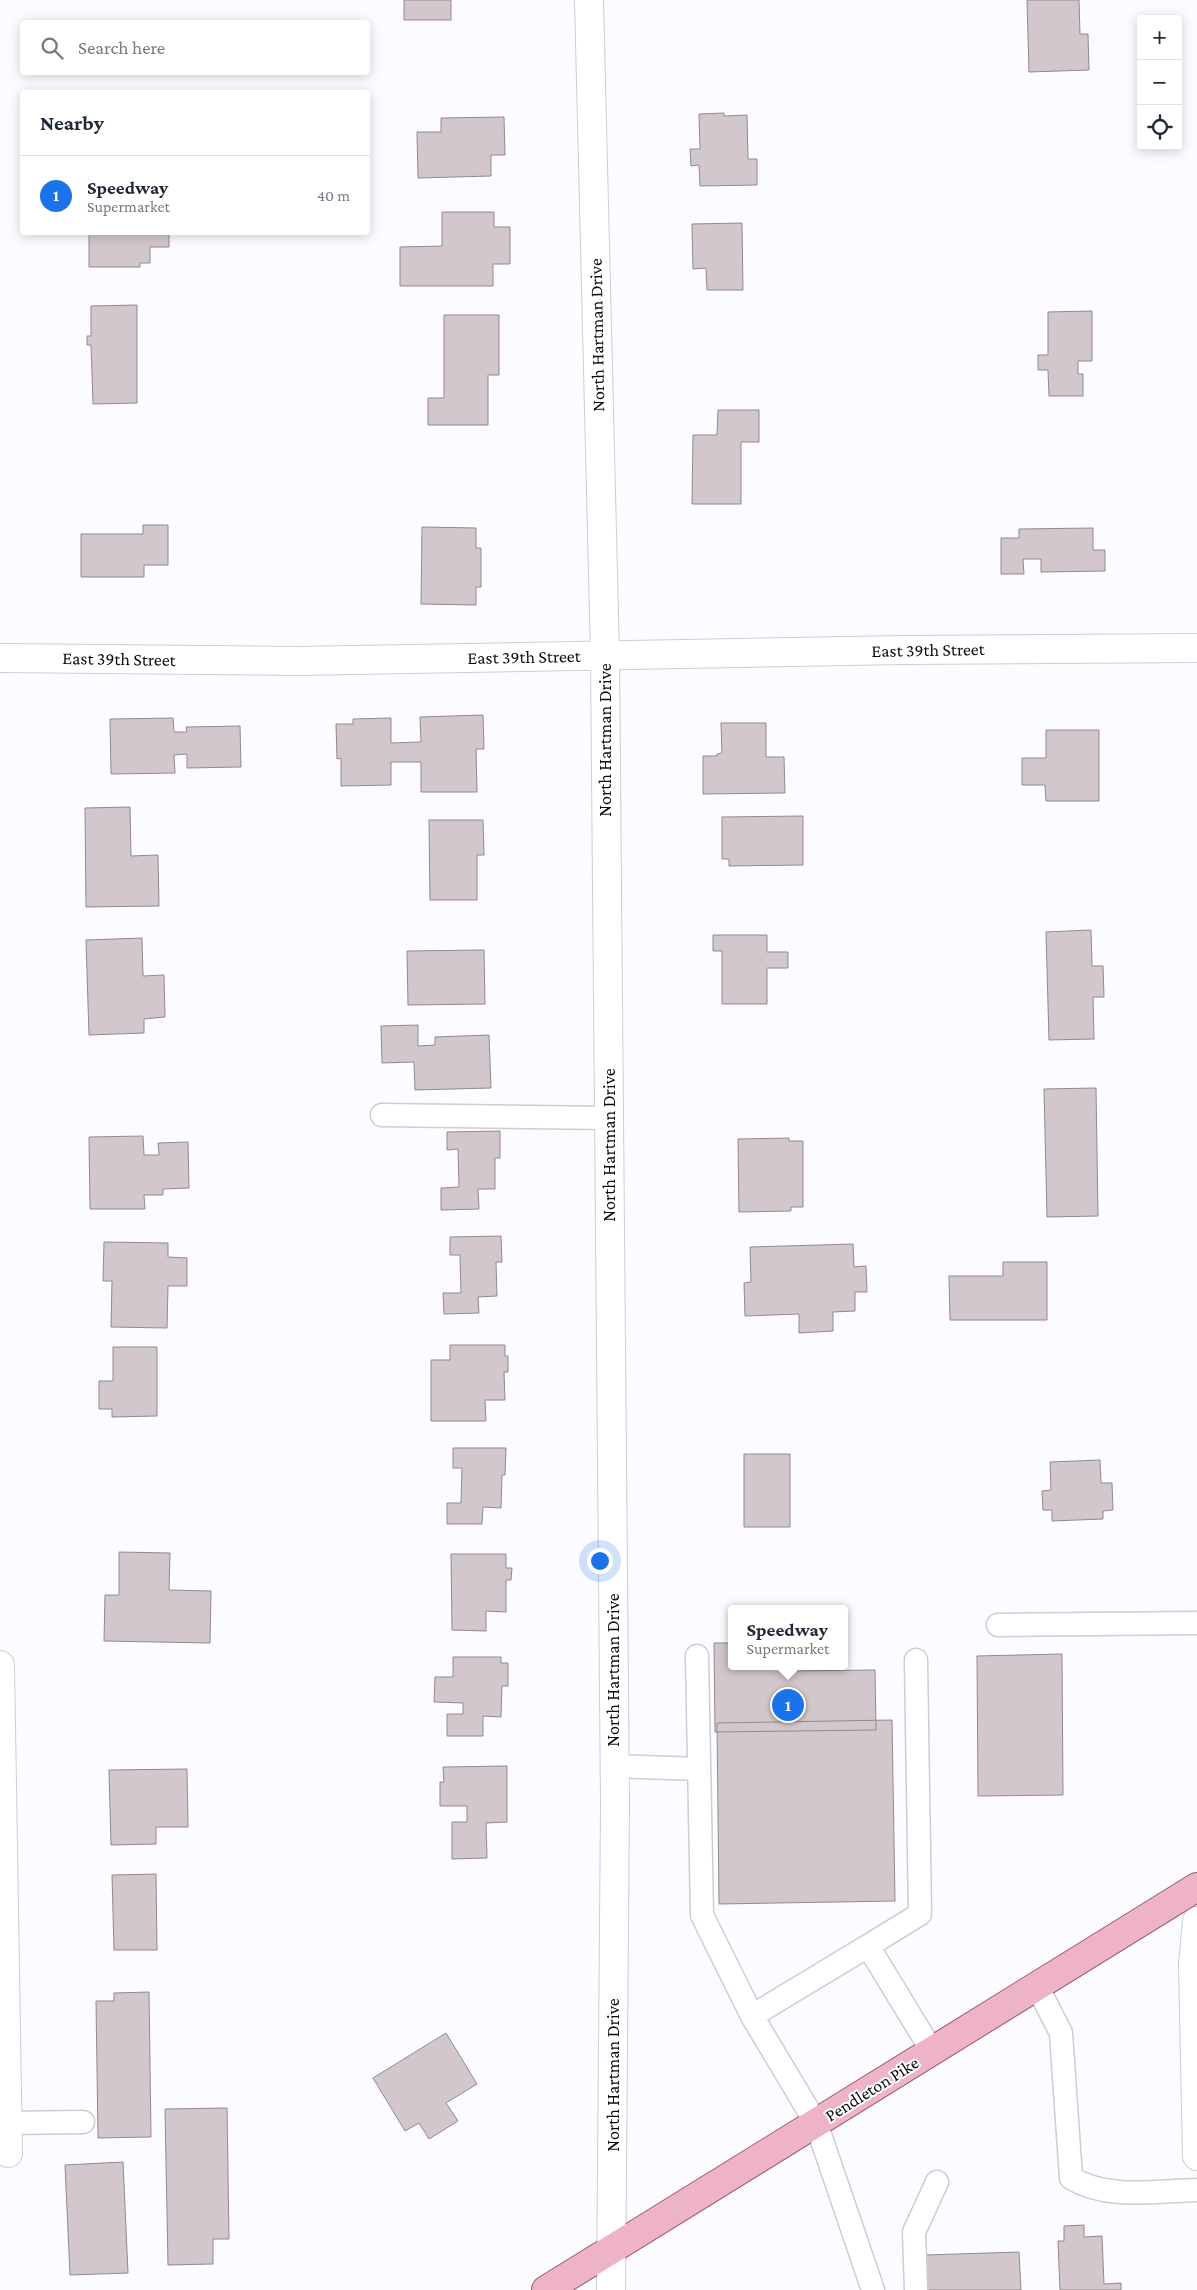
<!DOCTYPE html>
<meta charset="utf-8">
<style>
:root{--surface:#fff;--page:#f2f2f3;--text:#1f2937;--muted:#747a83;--line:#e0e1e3;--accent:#1a73e8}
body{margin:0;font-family:"Crimson Pro",serif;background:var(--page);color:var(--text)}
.controls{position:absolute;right:15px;top:15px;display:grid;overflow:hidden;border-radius:5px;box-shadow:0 2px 12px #0003}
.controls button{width:45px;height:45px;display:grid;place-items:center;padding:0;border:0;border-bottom:1px solid var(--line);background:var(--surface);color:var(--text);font:25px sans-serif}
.you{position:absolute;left:599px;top:1560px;width:18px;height:18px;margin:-12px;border:4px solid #fff;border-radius:50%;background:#1a73e8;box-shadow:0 0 0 8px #1a73e833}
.badge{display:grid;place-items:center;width:32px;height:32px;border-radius:50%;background:var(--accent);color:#fff;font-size:16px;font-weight:700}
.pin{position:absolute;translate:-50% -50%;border:2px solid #fff;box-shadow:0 1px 5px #0006}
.popup{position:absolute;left:728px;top:1605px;width:120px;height:65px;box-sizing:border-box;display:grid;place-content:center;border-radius:5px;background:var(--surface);filter:drop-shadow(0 1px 4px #0005);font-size:16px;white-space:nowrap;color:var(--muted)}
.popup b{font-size:19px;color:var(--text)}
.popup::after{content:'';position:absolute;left:50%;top:100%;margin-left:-10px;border:10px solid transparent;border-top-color:var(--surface)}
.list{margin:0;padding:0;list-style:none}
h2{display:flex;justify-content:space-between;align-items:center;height:65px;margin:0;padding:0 20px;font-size:21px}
h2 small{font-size:16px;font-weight:400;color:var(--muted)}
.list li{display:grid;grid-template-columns:32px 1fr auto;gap:15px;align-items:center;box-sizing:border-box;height:80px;padding:0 20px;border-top:1px solid var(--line)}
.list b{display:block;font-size:19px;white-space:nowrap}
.list p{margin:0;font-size:16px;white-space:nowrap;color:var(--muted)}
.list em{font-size:16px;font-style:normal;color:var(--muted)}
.icon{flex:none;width:28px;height:28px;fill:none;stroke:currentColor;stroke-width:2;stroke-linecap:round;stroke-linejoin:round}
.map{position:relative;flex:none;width:1197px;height:2290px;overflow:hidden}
.search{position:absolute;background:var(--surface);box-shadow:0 2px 12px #0003;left:20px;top:20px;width:350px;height:55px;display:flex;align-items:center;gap:12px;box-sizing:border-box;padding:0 18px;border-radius:5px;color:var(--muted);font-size:19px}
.panel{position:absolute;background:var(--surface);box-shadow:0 2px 12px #0003;left:20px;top:90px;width:350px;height:145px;border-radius:5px}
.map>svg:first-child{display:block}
</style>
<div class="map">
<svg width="1197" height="2290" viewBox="0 0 1197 2290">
<rect width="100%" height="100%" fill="#fcfbff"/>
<path fill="#d2c7cc" stroke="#93898d" d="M404,0H451V20H404Z
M1027,0H1079L1080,34H1088L1089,70L1029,72Z
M724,113V116L747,115L748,159H757V185L700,186L699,165L691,166L690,149H700L699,114Z
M504,117L505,155H491V176L418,178L417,132H441V118Z
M442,212H494V227H510V264H493V286H400V247L442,246Z
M742,223L743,290H707L706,268L693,269L692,224Z
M89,232H169V247H150V263H140V267H89Z
M137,305V403L93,404L91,345H87V336H91V306Z
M1092,311V361H1078V374H1083V396H1049L1048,370H1038V355H1048V312Z
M444,315H499V375H488V425H428V398H444Z
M718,410H759V442H741V504H692L693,435H717Z
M143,525H168V565H144V577H81V534H143Z
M422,527L476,528V548H481V587H476V605L421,604Z
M1093,528V550H1105V571L1041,572V559H1023L1024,574H1001V538H1019V529Z
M483,715L484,749H476L477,792H421V762H391V785L341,786V758L337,759L336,724H353V719L391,718V743L421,742L420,717Z
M173,718L174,732H187L186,727L240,726L241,767L187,768V754L174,755L175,773L111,774L110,719Z
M721,723H766V757H784L785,793L703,794V756H717V754L722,753Z
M1046,730H1099V801H1046L1045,785H1022V758H1046Z
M130,807L131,856L158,855L159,906L86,907L85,808Z
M803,816V865L729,866V859H722V817Z
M429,820H483L484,855H477V900H430Z
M1091,930L1092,966H1103L1104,997H1093L1094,1039L1049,1040L1046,932Z
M713,935H767V952H788V968H767V1004H722V951H713Z
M142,938L143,976L164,975L165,1017L144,1019V1033L89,1035L86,940Z
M484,950L485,1004L408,1005L407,951Z
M418,1025V1046L435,1045V1037L489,1035L491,1088L415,1090L414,1062L382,1063L381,1026Z
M1096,1088L1098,1216L1047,1217L1044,1089Z
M500,1131V1158H495V1189H478L479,1209L441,1210V1188L459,1187L458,1149L447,1150V1132Z
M143,1136L144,1155H159L158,1143L188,1142L189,1188L163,1189V1195H144L145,1209H90L89,1137Z
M789,1138V1141H803V1207H791V1211L739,1212L738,1139Z
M501,1236L502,1262H496L497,1296L478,1297L479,1313L444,1314L443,1293H461L460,1255H450V1237Z
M104,1242L168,1243V1257L187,1258V1286H168L167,1328L111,1327L112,1281H103Z
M853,1244L854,1267L866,1266L867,1292H855V1311L833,1312V1331L799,1333V1314L745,1316L744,1283L751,1282L750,1247Z
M1003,1262H1047V1320H950L949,1276H1003Z
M450,1345H505V1356H508V1372H504L505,1400H485L486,1421H431V1360H450Z
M113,1347H157V1416L112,1417V1409H99V1381H113Z
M453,1448H506L505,1475H502L501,1508L483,1507L482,1524H447V1503H461L462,1468H453Z
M744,1454H790V1527H744Z
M1100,1460L1101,1483H1112L1113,1510L1103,1511V1519L1052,1521V1510H1043L1042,1491L1051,1490L1050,1462Z
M119,1552L170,1553L169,1590L211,1591L210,1643L104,1641L105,1595H119Z
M451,1554H506V1568H512L511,1580H506V1612L486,1611V1631L452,1630Z
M714,1643H732V1666H787V1671L875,1670L876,1730L715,1732Z
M1062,1654L1063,1795L978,1796L977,1656Z
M453,1657H501V1663H508V1686H502L501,1717L483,1716V1736H447V1714H463V1703L434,1702L435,1677H453Z
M892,1720L895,1901L719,1904L717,1723Z
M507,1766V1822L486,1823L487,1858L452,1859V1822H467V1806H440V1782H444L443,1767Z
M187,1769L188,1827H156V1844L111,1845L109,1770Z
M156,1874L157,1950H114L112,1875Z
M149,1992L151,2137L98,2138L96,2001H114V1993Z
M446,2033L477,2084L446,2103L458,2121L429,2139L419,2123L405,2131L373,2078Z
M227,2108L229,2239H213V2264L168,2265L165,2109Z
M123,2162L128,2273L70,2275L65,2165Z
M1084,2225V2237L1102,2236L1104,2284L1121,2283V2290H1060L1058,2241H1064V2226Z
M1019,2252L1021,2290H927L926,2255Z"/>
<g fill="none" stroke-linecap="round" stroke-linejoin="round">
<g stroke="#cfccd5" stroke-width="25">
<path id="lane" d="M382,1115L609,1118
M998,1625L1197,1623
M697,1656L702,1915L752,2016
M614,1766L699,1769
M868,1946L920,1914L916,1660
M1037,1986L1061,2033L1071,2178C1108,2200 1155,2191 1197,2190
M7,2123L83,2122
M873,2290L816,2123L752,2016L868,1946L932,2051
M916,2290L914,2232L937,2182"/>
</g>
<g stroke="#cfccd5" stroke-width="30">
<path id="street" d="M589,0L605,656L615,1805L611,2290
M0,658L298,661L904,650L1197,648
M0,1665L8,2153
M1197,1921L1193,1964L1197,2156"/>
</g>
<g stroke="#97586c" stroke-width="30">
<path id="primary" d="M546,2290L1197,1887"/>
</g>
<use href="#lane" stroke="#fff" stroke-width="22"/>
<use href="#street" stroke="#fff" stroke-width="28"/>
<use href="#primary" stroke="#eeb3c5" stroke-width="28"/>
</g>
<g text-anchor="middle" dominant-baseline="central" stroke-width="4" stroke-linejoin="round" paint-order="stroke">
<g font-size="18" fill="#0c0b0e" stroke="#fff">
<text transform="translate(597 335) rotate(-91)">North Hartman Drive</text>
<text transform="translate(928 650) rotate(-1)">East 39th Street</text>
<text transform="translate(524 657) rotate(-1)">East 39th Street</text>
<text transform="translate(119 659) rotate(1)">East 39th Street</text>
<text transform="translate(605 740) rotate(-90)">North Hartman Drive</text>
<text transform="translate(609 1145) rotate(-90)">North Hartman Drive</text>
<text transform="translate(613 1670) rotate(-90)">North Hartman Drive</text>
<text transform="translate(613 2075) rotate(-90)">North Hartman Drive</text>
<text transform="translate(872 2089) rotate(-32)">Pendleton Pike</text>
</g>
</g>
</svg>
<div class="controls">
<button>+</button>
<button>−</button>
<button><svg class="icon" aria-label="locate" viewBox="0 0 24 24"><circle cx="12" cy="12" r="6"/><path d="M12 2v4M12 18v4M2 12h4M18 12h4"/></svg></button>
</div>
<div class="you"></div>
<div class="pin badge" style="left:788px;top:1705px">1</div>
<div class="popup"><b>Speedway</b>Supermarket</div>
<div class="search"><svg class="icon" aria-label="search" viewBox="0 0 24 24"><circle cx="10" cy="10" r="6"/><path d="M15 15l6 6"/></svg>Search here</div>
<section class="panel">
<h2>Nearby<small></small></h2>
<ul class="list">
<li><span class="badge">1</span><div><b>Speedway</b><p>Supermarket</p></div><em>40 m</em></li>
</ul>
</section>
</div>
